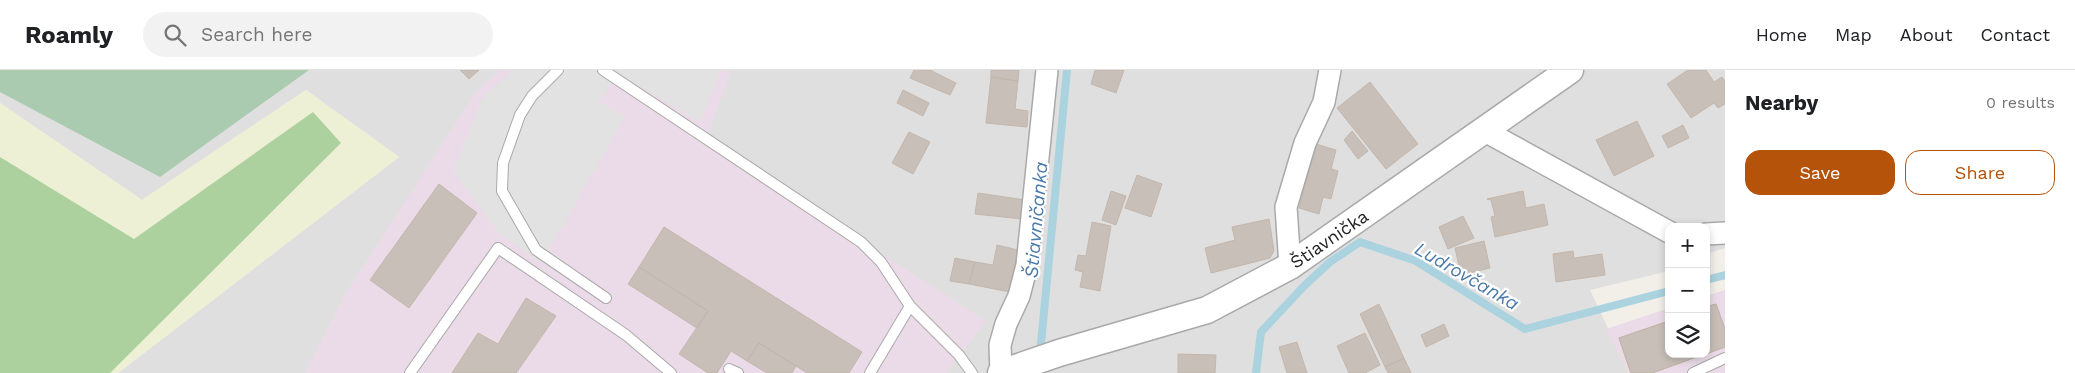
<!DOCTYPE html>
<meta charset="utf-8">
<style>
:root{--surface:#fff;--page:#f2f2f2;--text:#202124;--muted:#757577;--line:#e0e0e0;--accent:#b45309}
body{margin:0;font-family:"Work Sans",sans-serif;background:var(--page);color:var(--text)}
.controls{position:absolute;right:15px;bottom:15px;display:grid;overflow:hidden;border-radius:10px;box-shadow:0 2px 8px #0003}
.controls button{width:45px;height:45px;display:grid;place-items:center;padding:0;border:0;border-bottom:1px solid var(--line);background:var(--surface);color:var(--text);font:25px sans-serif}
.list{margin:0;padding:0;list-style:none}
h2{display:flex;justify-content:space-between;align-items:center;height:65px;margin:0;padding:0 20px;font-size:21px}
h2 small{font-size:16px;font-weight:400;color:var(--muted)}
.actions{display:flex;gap:10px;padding:15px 20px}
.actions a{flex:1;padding:11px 0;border:1px solid var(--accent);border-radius:15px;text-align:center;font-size:18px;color:var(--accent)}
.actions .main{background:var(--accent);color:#fff}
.icon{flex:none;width:28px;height:28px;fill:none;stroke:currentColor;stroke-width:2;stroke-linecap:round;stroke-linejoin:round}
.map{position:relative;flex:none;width:1725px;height:303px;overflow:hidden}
header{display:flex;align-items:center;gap:30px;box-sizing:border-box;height:70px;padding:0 25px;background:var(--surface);border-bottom:1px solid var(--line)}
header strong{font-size:24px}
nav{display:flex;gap:28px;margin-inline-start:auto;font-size:18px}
.search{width:350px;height:45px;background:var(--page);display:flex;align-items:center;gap:12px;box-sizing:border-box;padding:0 18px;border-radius:28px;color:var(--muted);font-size:19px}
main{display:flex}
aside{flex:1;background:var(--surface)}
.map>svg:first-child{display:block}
</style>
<header>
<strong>Roamly</strong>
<div class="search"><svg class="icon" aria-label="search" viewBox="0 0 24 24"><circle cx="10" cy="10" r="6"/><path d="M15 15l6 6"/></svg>Search here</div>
<nav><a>Home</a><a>Map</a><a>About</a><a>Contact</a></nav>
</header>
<main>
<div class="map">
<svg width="1725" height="303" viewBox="0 0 1725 303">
<rect width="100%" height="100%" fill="#f2efe9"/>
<path fill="#e0dfdf" d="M0,0H1725V178L1706,184V157H1669V201L1590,220L1629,303H118L399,87L306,20L142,130L0,33Z"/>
<path fill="#ebdbe8" d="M500,0H731L706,70L986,251L946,303H305L344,226L476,22Z
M1725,220V303H1629L1606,259L1669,238V284H1706V226Z"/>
<path fill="#eef0d5" d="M306,20L399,87L118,303H0V33L142,130Z"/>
<path fill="#add19e" d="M313,42L341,73L110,303H0V87L134,169Z"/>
<path fill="#aacbaf" d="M0,0H309L160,107L0,22Z"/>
<path fill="#e2e2e2" d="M513,0H721L700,52L618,4L599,32L625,47L541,193L498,162L453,101L483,27Z"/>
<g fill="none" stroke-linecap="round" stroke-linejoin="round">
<path stroke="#aad3df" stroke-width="8" d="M1706,210L1725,205
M1040,284L1067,0
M1256,303L1261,262L1304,216L1330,192L1360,172L1416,191L1525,259L1669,221"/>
</g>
<path fill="#c7bfb8" stroke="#c4b6ab" d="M460,0H479L469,9Z
M914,0H930L956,13L950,25L910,8Z
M991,0H1019L1018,11L991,7Z
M1095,0H1124L1116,23L1091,14Z
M1688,0H1706L1714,12L1722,7L1725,11V34L1718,38L1714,33L1691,48L1667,14Z
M991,7L1018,11L1015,39L1028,41L1027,57L986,53Z
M1370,12L1418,74L1386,99L1337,38Z
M903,20L929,33L923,46L897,33Z
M1637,51L1654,86L1614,106L1596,70Z
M1683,55L1689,68L1668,78L1662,66Z
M1352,61L1368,81L1358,89L1344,70Z
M909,62L930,72L913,104L892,93Z
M1316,74L1336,80L1331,99L1338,101L1331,129L1323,127L1319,144L1299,138Z
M1137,105L1162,114L1151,147L1125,138Z
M439,114L477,143L409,238L370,210Z
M1111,121L1126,126L1116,155L1102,150Z
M1523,121L1526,138L1544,134L1548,155L1495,167L1491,147L1495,146L1491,130L1487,129Z
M978,123L1025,130L1022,149L975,144Z
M1463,146L1474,168L1448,179L1439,157Z
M1269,149L1274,181L1270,188L1211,203L1205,178L1235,170L1232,157Z
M1092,152L1111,156L1100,221L1080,217L1083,202L1075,200L1078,185L1086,186Z
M664,157L862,282L849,303H807L759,273L747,291L731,281L717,303H708L679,284L708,241L639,197Z
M1484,171L1490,198L1461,205L1455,178Z
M997,175L1018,180L1010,222L969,214L975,192L993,195Z
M1573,181L1574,188L1602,184L1605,205L1556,212L1553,184Z
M955,188L975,192L969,214L950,211Z
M639,197L708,241L697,258L628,214Z
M526,228L556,246L516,303H452L478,263L498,274Z
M1379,234L1404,288L1385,297L1360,244Z
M1716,234L1725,259V277L1706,284V237Z
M1716,234L1725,259V277L1706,284V237Z
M1669,251V284H1705L1652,303H1631L1619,268Z
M1669,251V284H1705L1652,303H1631L1619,268Z
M1444,254L1449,266L1426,277L1421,265Z
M1365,263L1380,295L1365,303H1349L1337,276Z
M1297,272L1307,303H1287L1279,277Z
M759,273L796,296L792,303H767L747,291Z
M1178,284L1216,285L1215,303H1178Z
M1404,288L1411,303H1388L1385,297Z"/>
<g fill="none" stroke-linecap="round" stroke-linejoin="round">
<g stroke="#a9a9a9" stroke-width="12">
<path id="service" d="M558,0L532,26L520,45L503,93L502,121L536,180L606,228
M603,0L861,172L881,192L910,236L959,285L972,303
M729,299L738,303
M410,303L498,178L626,265L671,303
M870,303L910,236
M1693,303L1725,288"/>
</g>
<g stroke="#a9a9a9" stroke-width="24">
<path id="minor" d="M1485,61L1669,162
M1706,164L1725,163
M1290,196L1286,137L1305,73L1324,32L1330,0
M1001,303L1000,275L1006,254L1019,226L1027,195L1047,0"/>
</g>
<g stroke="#a9a9a9" stroke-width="29">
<path id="tertiary" d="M1001,303L1059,283L1207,240L1290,196L1570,0"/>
</g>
<use href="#service" stroke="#fff" stroke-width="10"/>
<use href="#minor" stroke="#fff" stroke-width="21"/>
<use href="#tertiary" stroke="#fff" stroke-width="26"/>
</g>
<g text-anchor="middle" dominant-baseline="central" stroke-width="4.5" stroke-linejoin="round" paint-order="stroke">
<g font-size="18" fill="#222" stroke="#fff">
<text transform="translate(1329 169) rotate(-34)">Štiavnička</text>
</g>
<g font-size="19" font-style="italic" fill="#4a7aab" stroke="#fff">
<text transform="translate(1036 150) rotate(-85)">Štiavničanka</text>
<text transform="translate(1467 206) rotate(30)">Ludrovčanka</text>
</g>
</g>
</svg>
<div class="controls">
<button>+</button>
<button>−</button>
<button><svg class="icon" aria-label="layers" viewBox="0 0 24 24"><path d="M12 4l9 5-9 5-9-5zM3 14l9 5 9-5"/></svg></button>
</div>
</div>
<aside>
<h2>Nearby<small>0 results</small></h2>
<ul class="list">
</ul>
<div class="actions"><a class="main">Save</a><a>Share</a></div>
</aside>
</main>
